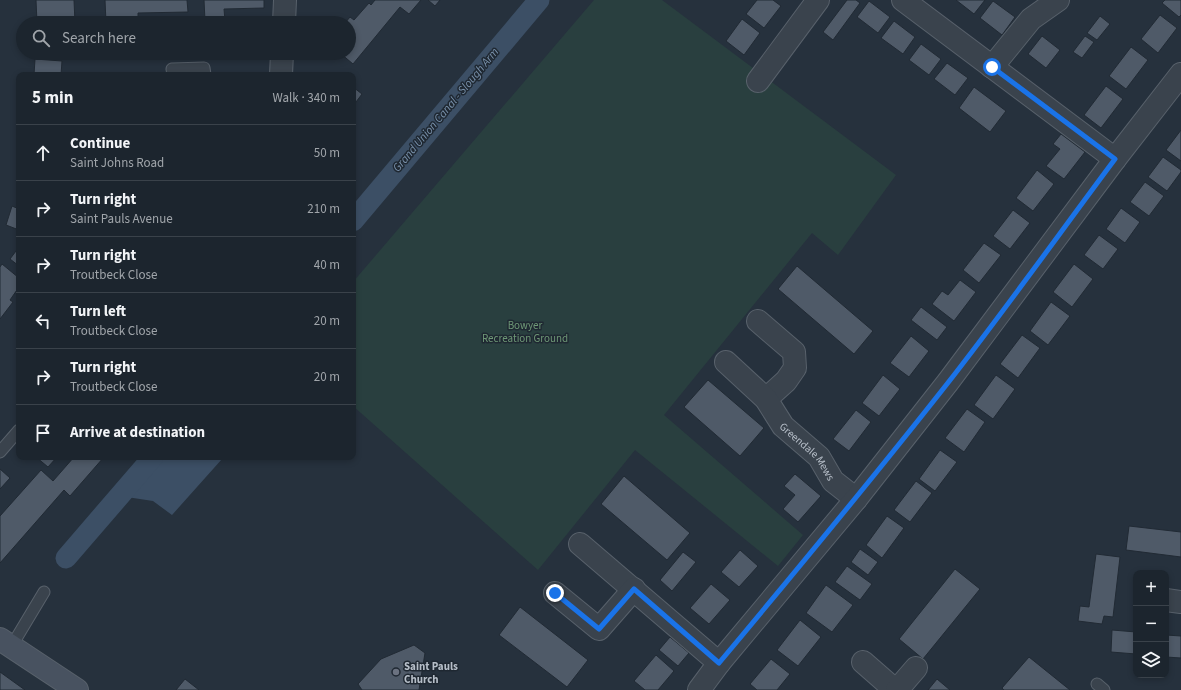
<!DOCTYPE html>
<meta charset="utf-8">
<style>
:root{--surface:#1c252e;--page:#29313a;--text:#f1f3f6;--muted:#a0a5aa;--line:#3a424a}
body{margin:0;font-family:"Source Sans 3",sans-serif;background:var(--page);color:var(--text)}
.controls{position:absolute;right:12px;bottom:12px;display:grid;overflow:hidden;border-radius:8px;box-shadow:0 2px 6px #0003}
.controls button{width:36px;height:36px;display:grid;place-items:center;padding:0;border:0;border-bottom:1px solid var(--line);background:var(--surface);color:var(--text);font:20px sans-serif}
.stop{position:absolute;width:12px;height:12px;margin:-9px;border:3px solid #1a73e8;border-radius:50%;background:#fff}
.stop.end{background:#1a73e8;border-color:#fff;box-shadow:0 1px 4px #0008}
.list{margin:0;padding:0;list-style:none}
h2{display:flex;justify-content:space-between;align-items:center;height:52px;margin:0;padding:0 16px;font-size:17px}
h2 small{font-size:13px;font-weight:400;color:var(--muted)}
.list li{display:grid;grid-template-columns:26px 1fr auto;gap:12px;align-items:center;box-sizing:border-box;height:56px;padding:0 16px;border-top:1px solid var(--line)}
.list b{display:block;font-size:15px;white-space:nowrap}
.list p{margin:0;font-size:13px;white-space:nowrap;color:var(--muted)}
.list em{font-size:13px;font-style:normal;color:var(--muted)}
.icon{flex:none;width:22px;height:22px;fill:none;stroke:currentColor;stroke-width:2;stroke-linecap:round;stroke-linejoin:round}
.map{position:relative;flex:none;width:1181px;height:690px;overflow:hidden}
.search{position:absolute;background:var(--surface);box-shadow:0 2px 6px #0003;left:16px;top:16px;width:340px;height:44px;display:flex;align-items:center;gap:10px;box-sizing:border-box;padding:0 14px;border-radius:22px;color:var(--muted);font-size:15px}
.panel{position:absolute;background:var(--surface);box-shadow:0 2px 6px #0003;left:16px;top:72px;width:340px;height:388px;border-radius:8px}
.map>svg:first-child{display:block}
</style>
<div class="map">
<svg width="1181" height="690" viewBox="0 0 1181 690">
<rect width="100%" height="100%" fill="#26313d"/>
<path fill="#293f3f" d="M594,0H662L896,175L838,255L812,233L664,415L803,535L778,566L635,450L538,570L353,406V282Z"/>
<path fill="#3c4f65" d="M153,457H220L222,459L172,515L153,501L120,496Z"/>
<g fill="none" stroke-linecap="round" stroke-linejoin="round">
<path stroke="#3c4f65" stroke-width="21" d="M353,221L539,0
M66,558L153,457"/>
</g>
<path fill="#4f5a68" stroke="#212a34" d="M36,0H74L75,23H37Z
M105,0H187L188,12L138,13V23H106Z
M204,0H264V8L224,9L225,21H205Z
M375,0H421L409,14L400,7L353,64L340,53H349V23H345L350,17L354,20L369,3L371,5Z
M428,0H440L435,6Z
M757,0H773L781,6L764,28L746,14Z
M847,0H856L860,3L833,40L823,32Z
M956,0H985L974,14Z
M1165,0H1181V15L1179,17L1162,3Z
M869,1L890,17L878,33L857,17Z
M993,1L1015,17L1002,35L980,18Z
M1160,15L1177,28L1158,53L1141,39Z
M1100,16L1110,24L1097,40L1087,33Z
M742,19L760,33L744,55L726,41Z
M894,21L915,37L903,54L881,38Z
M1042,36L1060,50L1046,68L1028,54Z
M1085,36L1094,42L1082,58L1073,52Z
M921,44L941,59L929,75L909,60Z
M1131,47L1148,60L1126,89L1109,76Z
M35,59L62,61L61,75H34Z
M947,63L968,78L955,95L934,79Z
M1106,86L1123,99L1101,128L1084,115Z
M353,87L362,94L353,106Z
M974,87L1006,111L990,132L959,108Z
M1181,130V161L1166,150Z
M1061,134L1085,152L1064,179L1046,166L1060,149L1053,144Z
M1163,157L1181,170V172L1167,191L1148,177Z
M1037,170L1054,184L1033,211L1016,198Z
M1145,182L1164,196L1149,216L1130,202Z
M12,206L19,209V230L6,225Z
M1121,208L1140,222L1125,243L1106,229Z
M1013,210L1030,223L1010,249L993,236Z
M1099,235L1118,249L1103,269L1084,255Z
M984,243L1001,255L979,283L963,270Z
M19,247V266L10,259Z
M2,264L19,278V287L10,300L13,302L0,319V267Z
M1074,264L1093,279L1072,307L1053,292Z
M797,266L873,331L854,354L778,289Z
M960,280L976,292L954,321L932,304L942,291L948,295Z
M1051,302L1070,316L1048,345L1030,331Z
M921,307L947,327L937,340L911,320Z
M1022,335L1040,348L1018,378L1000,364Z
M911,336L929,351L909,377L890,363Z
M883,375L900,389L879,416L862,403Z
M996,375L1015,389L993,419L974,405Z
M708,380L764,428L740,456L684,407Z
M967,409L985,422L964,452L945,438Z
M856,410L871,422L849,451L833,439Z
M940,450L957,462L935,491L919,479Z
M36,457H57L48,467Z
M74,457H104L70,496L64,490L0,563V516L41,470L53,481Z
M0,469L10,478L0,489Z
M795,474L821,496L798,522L783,509L795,495L784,486Z
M624,476L690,533L667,560L601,504Z
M916,481L932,493L910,522L894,510Z
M887,516L904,528L882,558L866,545Z
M1129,526L1181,532V557L1126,550Z
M860,549L878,562L868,575L851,562Z
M740,550L758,566L739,587L721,572Z
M683,552L696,562L672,591L660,580Z
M1096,554L1120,557L1113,617L1104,616L1102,624L1078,621L1080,606L1089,607Z
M847,566L872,584L860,600L835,582Z
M955,569L980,589L923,659L899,639Z
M711,584L730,600L709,624L690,608Z
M826,585L853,605L832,632L806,613Z
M520,607L588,660L567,687L499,635Z
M800,620L821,637L798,666L777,650Z
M1112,630L1136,632V654L1111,652Z
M1166,635L1181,636V658L1166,657Z
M670,637L689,653L678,666L659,650Z
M414,645L425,653L419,690H362L358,684L381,659Z
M656,655L674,671L658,690H645L634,681Z
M1029,657L1070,690H1004L1002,688Z
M771,659L790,674L777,690H757L750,684Z
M0,672L25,690H0Z
M185,679L199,690H176Z
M937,679L950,690H928Z"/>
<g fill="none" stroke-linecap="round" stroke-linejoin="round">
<g stroke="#58616b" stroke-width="13">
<path id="service" d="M173,75L172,69L204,68L205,75
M0,452L19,430
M11,647L44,592
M1097,684L1104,690"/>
</g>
<g stroke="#58616b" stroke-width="24">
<g id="minor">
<path d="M903,0L1115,159"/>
<path d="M284,23L285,0"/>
<path d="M992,67L1031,19L1058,0"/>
<path d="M281,75L282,53"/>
<path d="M758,81L818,0"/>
<path d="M758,321L794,352L795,368L786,381L766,399"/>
<path id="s1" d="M726,362L766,399L783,426L819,457L833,481L856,499"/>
<path d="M580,544L719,663"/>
<path d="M555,593L599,629L634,589"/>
<path d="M1166,600L1181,602"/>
<path d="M863,662L895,690"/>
<path d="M699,690L719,663L856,499L948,382L1115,159L1181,74"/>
<path d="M897,690L916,668"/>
</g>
</g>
<g stroke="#58616b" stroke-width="24">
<path id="secondary" d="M0,639L77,690"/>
</g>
<use href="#service" stroke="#3a434d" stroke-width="11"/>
<use href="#minor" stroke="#3a434d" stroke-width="22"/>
<use href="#secondary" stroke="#485260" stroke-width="22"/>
</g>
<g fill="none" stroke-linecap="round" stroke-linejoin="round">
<path stroke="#1a73e8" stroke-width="5" d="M555,593L599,629L634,589L719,663C796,571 873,478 947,384C1005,310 1059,234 1115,159L992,67"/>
</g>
<circle fill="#6b7280" stroke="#1f2832" stroke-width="1.5" cx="396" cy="672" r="4"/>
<g text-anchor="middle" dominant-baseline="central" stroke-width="3" stroke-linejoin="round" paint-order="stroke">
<g font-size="11" fill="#6e9876" stroke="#1f2832">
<text x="525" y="325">Bowyer<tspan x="525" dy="13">Recreation Ground</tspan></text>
</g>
<g font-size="11" fill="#b6bec8" stroke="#1f2832">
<text stroke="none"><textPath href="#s1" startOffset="122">Greendale Mews</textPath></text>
</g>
<g font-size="11" font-weight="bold" fill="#b6bec8" stroke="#1f2832" text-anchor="start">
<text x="404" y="666">Saint Pauls<tspan x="404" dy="13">Church</tspan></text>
</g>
<g font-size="12" font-style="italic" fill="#7890aa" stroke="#1f2832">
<text transform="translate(446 110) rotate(-50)">Grand Union Canal - Slough Arm</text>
</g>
</g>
</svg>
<div class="controls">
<button>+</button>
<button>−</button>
<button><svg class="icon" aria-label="layers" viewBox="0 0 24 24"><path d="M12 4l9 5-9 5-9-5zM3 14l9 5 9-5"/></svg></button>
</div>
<div class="stop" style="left:992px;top:67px"></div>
<div class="stop end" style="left:555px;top:593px"></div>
<div class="search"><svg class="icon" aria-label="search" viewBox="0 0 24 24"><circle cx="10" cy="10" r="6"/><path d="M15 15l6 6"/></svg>Search here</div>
<section class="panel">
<h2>5 min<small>Walk · 340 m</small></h2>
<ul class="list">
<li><svg class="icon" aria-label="ahead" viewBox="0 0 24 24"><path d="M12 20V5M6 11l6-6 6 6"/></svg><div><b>Continue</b><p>Saint Johns Road</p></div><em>50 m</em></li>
<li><svg class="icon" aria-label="right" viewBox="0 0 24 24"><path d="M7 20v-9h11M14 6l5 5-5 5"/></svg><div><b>Turn right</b><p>Saint Pauls Avenue</p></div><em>210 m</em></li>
<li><svg class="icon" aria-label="right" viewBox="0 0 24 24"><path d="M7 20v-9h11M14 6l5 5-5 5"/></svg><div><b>Turn right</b><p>Troutbeck Close</p></div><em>40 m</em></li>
<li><svg class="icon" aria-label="left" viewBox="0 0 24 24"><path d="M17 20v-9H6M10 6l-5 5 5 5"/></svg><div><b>Turn left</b><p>Troutbeck Close</p></div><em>20 m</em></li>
<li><svg class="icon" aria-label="right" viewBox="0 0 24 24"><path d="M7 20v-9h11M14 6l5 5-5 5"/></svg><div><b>Turn right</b><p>Troutbeck Close</p></div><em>20 m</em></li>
<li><svg class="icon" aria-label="arrive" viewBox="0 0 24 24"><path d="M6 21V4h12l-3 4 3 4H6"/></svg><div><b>Arrive at destination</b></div></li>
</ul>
</section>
</div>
